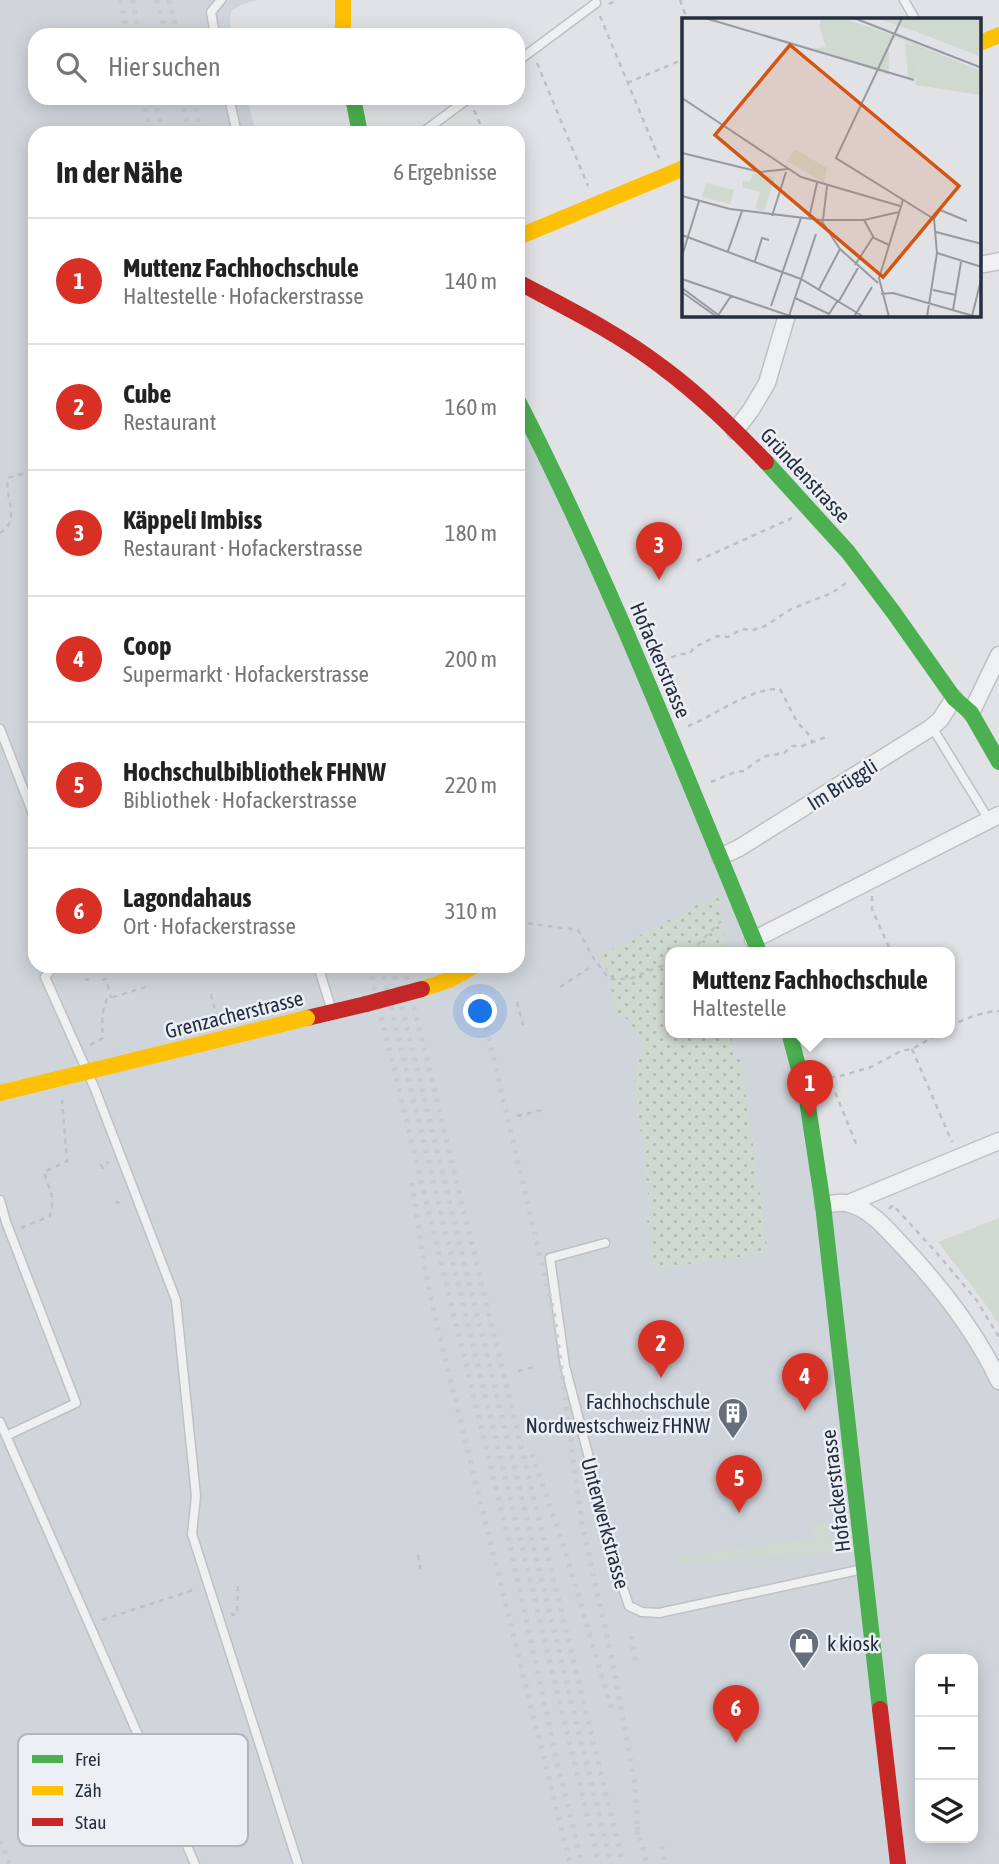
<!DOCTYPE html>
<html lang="de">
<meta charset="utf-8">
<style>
:root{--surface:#fff;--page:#f6f6f6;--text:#222;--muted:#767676;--line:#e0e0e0;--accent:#d93025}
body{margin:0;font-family:"Asap Condensed",sans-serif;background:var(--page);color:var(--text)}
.controls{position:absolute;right:21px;bottom:21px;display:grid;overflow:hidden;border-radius:14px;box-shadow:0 4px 18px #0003}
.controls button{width:63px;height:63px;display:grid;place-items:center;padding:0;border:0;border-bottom:2px solid var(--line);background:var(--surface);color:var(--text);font:35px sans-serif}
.you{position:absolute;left:481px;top:1012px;width:24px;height:24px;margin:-18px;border:5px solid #fff;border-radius:50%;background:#1a73e8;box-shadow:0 0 0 10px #1a73e833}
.badge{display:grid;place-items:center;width:46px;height:46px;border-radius:50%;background:var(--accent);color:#fff;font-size:23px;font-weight:700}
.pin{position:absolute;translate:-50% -58px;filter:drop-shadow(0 2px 4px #0008)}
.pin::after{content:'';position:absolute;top:37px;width:24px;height:21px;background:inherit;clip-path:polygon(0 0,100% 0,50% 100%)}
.popup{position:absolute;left:665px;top:947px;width:290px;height:91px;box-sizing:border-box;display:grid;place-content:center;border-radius:14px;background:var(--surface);filter:drop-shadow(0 2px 5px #0005);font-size:23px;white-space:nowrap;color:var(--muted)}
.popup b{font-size:26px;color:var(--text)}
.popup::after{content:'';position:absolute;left:50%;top:100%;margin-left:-14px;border:14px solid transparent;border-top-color:var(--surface)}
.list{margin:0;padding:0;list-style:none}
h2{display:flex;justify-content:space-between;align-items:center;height:91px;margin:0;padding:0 28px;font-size:30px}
h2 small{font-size:23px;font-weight:400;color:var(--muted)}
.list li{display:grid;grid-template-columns:46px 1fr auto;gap:21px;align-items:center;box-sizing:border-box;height:126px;padding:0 28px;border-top:2px solid var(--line)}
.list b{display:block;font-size:26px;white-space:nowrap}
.list p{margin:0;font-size:23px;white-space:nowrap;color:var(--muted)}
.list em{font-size:23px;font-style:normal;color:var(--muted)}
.icon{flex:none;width:38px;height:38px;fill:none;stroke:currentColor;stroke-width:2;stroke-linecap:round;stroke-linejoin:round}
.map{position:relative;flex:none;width:999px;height:1864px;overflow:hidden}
.search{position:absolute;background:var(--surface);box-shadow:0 4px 18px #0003;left:28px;top:28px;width:497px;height:77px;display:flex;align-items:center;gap:18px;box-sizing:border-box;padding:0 24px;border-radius:21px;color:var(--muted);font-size:26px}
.panel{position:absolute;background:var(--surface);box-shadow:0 4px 18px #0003;left:28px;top:126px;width:497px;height:847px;border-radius:21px}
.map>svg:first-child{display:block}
</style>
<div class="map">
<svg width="999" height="1864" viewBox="0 0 999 1864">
<defs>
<pattern id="park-dots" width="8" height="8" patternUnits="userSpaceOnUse" patternTransform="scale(1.75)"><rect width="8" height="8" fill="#d0d9cf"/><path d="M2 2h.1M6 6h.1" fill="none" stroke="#b2bbb3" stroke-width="1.8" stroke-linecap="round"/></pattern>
</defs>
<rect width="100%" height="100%" fill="#e0e2e5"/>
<path fill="#d0d5dc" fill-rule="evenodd" d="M0,0H259L245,3L231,11L230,26L232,35H35V98H247L256,133H35V966H518V401L759,952H670V1032H789L823,1205L849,1203L919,1263L999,1381V1864H0ZM920,1659H973V1838H920Z"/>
<path fill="#d0d9cf" d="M999,1218V1325L984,1302L938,1242Z
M828,1523L832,1552L681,1563V1557L813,1538V1525Z"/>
<path fill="url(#park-dots)" d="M718,894L726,952H670V1032H737V1035L731,1037L734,1059H741L768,1253L654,1269L647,1218L651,1216L634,1077L643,1046L627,1019L617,1012L606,969L600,956Z"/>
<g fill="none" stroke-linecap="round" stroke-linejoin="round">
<g stroke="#bec0c3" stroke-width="11">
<path id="lane" d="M904,0L915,19
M215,35L211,12L221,0
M518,61L596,3
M229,98L237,133
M422,133L469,98
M932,727L989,820
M0,729L35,819
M54,966L45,977L95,1089L176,1300L196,1496L192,1534L298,1864
M318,966L332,1011
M0,1200L6,1222L76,1403L6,1436
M605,1243L550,1258L565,1366L623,1588L629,1606L642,1612L659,1613L863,1569
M0,1422L195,1864"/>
</g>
<g stroke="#bec0c3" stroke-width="19">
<path id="street" d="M980,265L999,261
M735,431L751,410L767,383L787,315
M971,713L999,655
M720,857L739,848L929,729L940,720L954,698
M753,940L999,815
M849,1203L999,1141
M823,1205C831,1204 843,1201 850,1204C870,1210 884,1226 897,1240C937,1282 974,1328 999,1381"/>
</g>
<path stroke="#bfc0c5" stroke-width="2.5" stroke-dasharray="5 5" stroke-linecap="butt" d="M680,0L687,19
M609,4L617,0
M600,16L659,158
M537,63L588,186
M627,83L684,59
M474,110L484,133
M0,533C22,520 4,498 8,478L35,470
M697,561L792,518
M662,661L680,654H689L695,647L717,636L728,637L742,629L753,630L765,626L791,609L832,593L847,582
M688,726C716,715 750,688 780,689L797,722L810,736L812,742
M711,782L735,772L744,771L754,763L766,756L784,753L792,746H802L826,737
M872,896V909L891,952
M518,922L578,930L594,959L609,979H630L658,967L670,964
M690,952L721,921
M85,980L89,979
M102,980L106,979L111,998
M560,987L589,968
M211,994L217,1018
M517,1002L523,1025
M950,1027C962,1019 985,1011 999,1011
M90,1045L103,1038C102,1024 101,1012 107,999L149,986
M912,1049L952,1142
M820,1077H837L871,1067L901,1051L912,1049L942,1032
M824,1077L831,1082L857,1146
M517,1116L542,1110
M103,1169L101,1165L109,1162
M116,1201L117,1203L124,1200
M889,1209L893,1205L942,1259L977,1301L999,1337
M21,1228L50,1216L53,1199L44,1172L67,1161L62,1100
M518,1371L534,1367
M418,1555L421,1572
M231,1613L233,1615L237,1614L238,1586
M102,1620L196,1589"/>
<use href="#lane" stroke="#eff0f2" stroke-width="8"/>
<use href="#street" stroke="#eff0f2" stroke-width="16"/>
<path stroke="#4caf50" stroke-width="16" d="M353,98L360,133
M518,401C610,580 682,767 759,952
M766,462L848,552L894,613L954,698L971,713L999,762
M789,1032L807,1100L823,1205L880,1709"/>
<path stroke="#ffc107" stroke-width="16" d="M343,0V35
M980,43L999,35
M518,237L684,168
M422,989L449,980L474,966"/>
<path stroke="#c62828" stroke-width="16" d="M518,282C567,308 618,333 662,367C700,395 733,428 766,462
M307,1018L366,1004
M880,1709L898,1864"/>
<path stroke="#c8cacd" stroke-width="5" stroke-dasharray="3.5 7" stroke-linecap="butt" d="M120,0L128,35
M132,0L140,35
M157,0L166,35
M169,0L178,35
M143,98L151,133
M155,98L163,133
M181,98L190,133
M193,98L201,133
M369,966L512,1554L558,1766L582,1864
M381,966L599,1864
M392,966L611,1864
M404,966L623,1864
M484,1017L554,1316L582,1524L613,1665L635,1785L638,1837
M412,1183L426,1276L440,1338L570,1864
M532,1454L563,1544L612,1711
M631,1636L636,1663
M637,1827L647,1864
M0,1841L10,1864
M662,1846L665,1864"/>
<path stroke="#ffc107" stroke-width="16" d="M0,1093L307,1018"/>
<path stroke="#c62828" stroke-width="16" d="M366,1004L422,989"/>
</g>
<defs>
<g id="building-pin" transform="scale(1.575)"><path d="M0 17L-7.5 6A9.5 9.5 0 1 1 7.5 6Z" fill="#666e79" stroke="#ecf0f5"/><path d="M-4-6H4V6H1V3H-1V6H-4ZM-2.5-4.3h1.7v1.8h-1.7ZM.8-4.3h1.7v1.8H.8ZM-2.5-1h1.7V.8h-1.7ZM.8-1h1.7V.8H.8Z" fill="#fff"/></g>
<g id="shop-pin" transform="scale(1.575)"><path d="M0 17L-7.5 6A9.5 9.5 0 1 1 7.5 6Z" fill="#666e79" stroke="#ecf0f5"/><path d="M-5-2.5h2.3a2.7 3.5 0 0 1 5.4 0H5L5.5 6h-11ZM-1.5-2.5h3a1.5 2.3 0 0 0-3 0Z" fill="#fff"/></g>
</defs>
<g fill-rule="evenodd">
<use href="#building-pin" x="733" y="1413"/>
<use href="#shop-pin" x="804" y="1643"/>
</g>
<g text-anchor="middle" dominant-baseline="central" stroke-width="5" stroke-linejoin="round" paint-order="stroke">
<g font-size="21" fill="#252f3f" stroke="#ecf0f5">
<text transform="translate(806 475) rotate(47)">Gründenstrasse</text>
<text transform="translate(661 660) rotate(67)">Hofackerstrasse</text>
<text transform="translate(842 784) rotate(-32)">Im Brüggli</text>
<text transform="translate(234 1014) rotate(-14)">Grenzacherstrasse</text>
<text transform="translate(835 1491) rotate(-97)">Hofackerstrasse</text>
<text transform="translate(606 1523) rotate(75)">Unterwerkstrasse</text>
</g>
<g font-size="21" fill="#252f3f" stroke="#ecf0f5" text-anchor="end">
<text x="710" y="1401">Fachhochschule<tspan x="710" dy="24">Nordwestschweiz FHNW</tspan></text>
<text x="827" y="1643" text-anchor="start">k kiosk</text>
</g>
</g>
<g transform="translate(682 18)">
<rect width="299" height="299" fill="#e0e2e5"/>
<path d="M71,155L93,159L82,193L73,191L78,174L60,169L61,163L68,164ZM24,165L52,172L48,186L20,179Z" fill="#d0d9cf"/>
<path d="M140,0H161L214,18L299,53V77L233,67L243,32L214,19L207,24V57L129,31L144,29L137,8ZM194,0H299V39L233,13Z" fill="#d0d9cf"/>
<path d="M223,25L244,31L234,61L226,59ZM113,131L145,150L142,165L105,143Z" fill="#d0d9cf"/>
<path fill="none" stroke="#959aa3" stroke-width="2" d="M23,0L232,62M172,0L300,50M220,0L154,140L252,201L255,235L245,299M0,80L119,159L218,188M0,135L78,154L106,151M0,178L48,191L139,202H182L217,194M90,198L104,154M127,200L135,165M252,201L258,192L285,203M139,202L158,231L196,265M141,202L145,168M182,202L192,220L207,227M254,214L300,226M0,217L119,261L182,299M46,233L60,193M255,235L300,249M0,238L17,183M73,243L80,220L87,222M173,247L191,219M0,261L111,299M0,270L39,299M137,271L158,231M251,272L274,277M0,274L35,299M199,276L211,275L295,299M113,280L147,296L156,282M157,283L176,250M89,288L119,200M271,292L279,244M37,296L49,278M107,298L134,216M290,298L300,258M172,299L190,269M207,299L197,260L221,182"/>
<path fill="#d45511" fill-opacity="0.15" stroke="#d45511" stroke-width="3.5" d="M108,27L277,168L201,259L33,117Z"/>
<rect width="299" height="299" fill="none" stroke="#252f3f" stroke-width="3.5"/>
</g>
<rect x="18" y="1734" width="230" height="112" rx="10" fill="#ecf0f5" stroke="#b0b6be" stroke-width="2"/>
<rect x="32" y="1755" width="31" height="8" fill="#4caf50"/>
<rect x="32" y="1786" width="31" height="9" fill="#ffc107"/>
<rect x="32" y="1818" width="31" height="8" fill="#c62828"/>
<g font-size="19" fill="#252f3f">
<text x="75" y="1766">Frei</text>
<text x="75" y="1797">Zäh</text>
<text x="75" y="1829">Stau</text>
</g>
</svg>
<div class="controls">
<button>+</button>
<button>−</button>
<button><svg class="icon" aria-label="layers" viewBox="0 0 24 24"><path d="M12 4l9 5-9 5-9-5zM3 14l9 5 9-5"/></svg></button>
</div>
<div class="you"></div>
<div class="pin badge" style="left:810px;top:1118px">1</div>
<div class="popup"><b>Muttenz Fachhochschule</b>Haltestelle</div>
<div class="pin badge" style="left:661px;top:1378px">2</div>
<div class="pin badge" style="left:659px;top:580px">3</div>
<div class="pin badge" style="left:805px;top:1411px">4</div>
<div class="pin badge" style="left:739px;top:1513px">5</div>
<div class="pin badge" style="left:736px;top:1743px">6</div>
<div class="search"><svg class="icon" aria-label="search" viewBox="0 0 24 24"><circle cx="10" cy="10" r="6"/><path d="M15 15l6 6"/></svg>Hier suchen</div>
<section class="panel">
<h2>In der Nähe<small>6 Ergebnisse</small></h2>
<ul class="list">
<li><span class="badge">1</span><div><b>Muttenz Fachhochschule</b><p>Haltestelle · Hofackerstrasse</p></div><em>140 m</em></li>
<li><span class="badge">2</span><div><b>Cube</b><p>Restaurant</p></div><em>160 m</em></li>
<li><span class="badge">3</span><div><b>Käppeli Imbiss</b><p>Restaurant · Hofackerstrasse</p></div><em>180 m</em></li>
<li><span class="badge">4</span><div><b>Coop</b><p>Supermarkt · Hofackerstrasse</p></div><em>200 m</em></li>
<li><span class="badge">5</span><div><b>Hochschulbibliothek FHNW</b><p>Bibliothek · Hofackerstrasse</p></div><em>220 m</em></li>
<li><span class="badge">6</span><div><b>Lagondahaus</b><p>Ort · Hofackerstrasse</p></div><em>310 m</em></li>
</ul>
</section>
</div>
